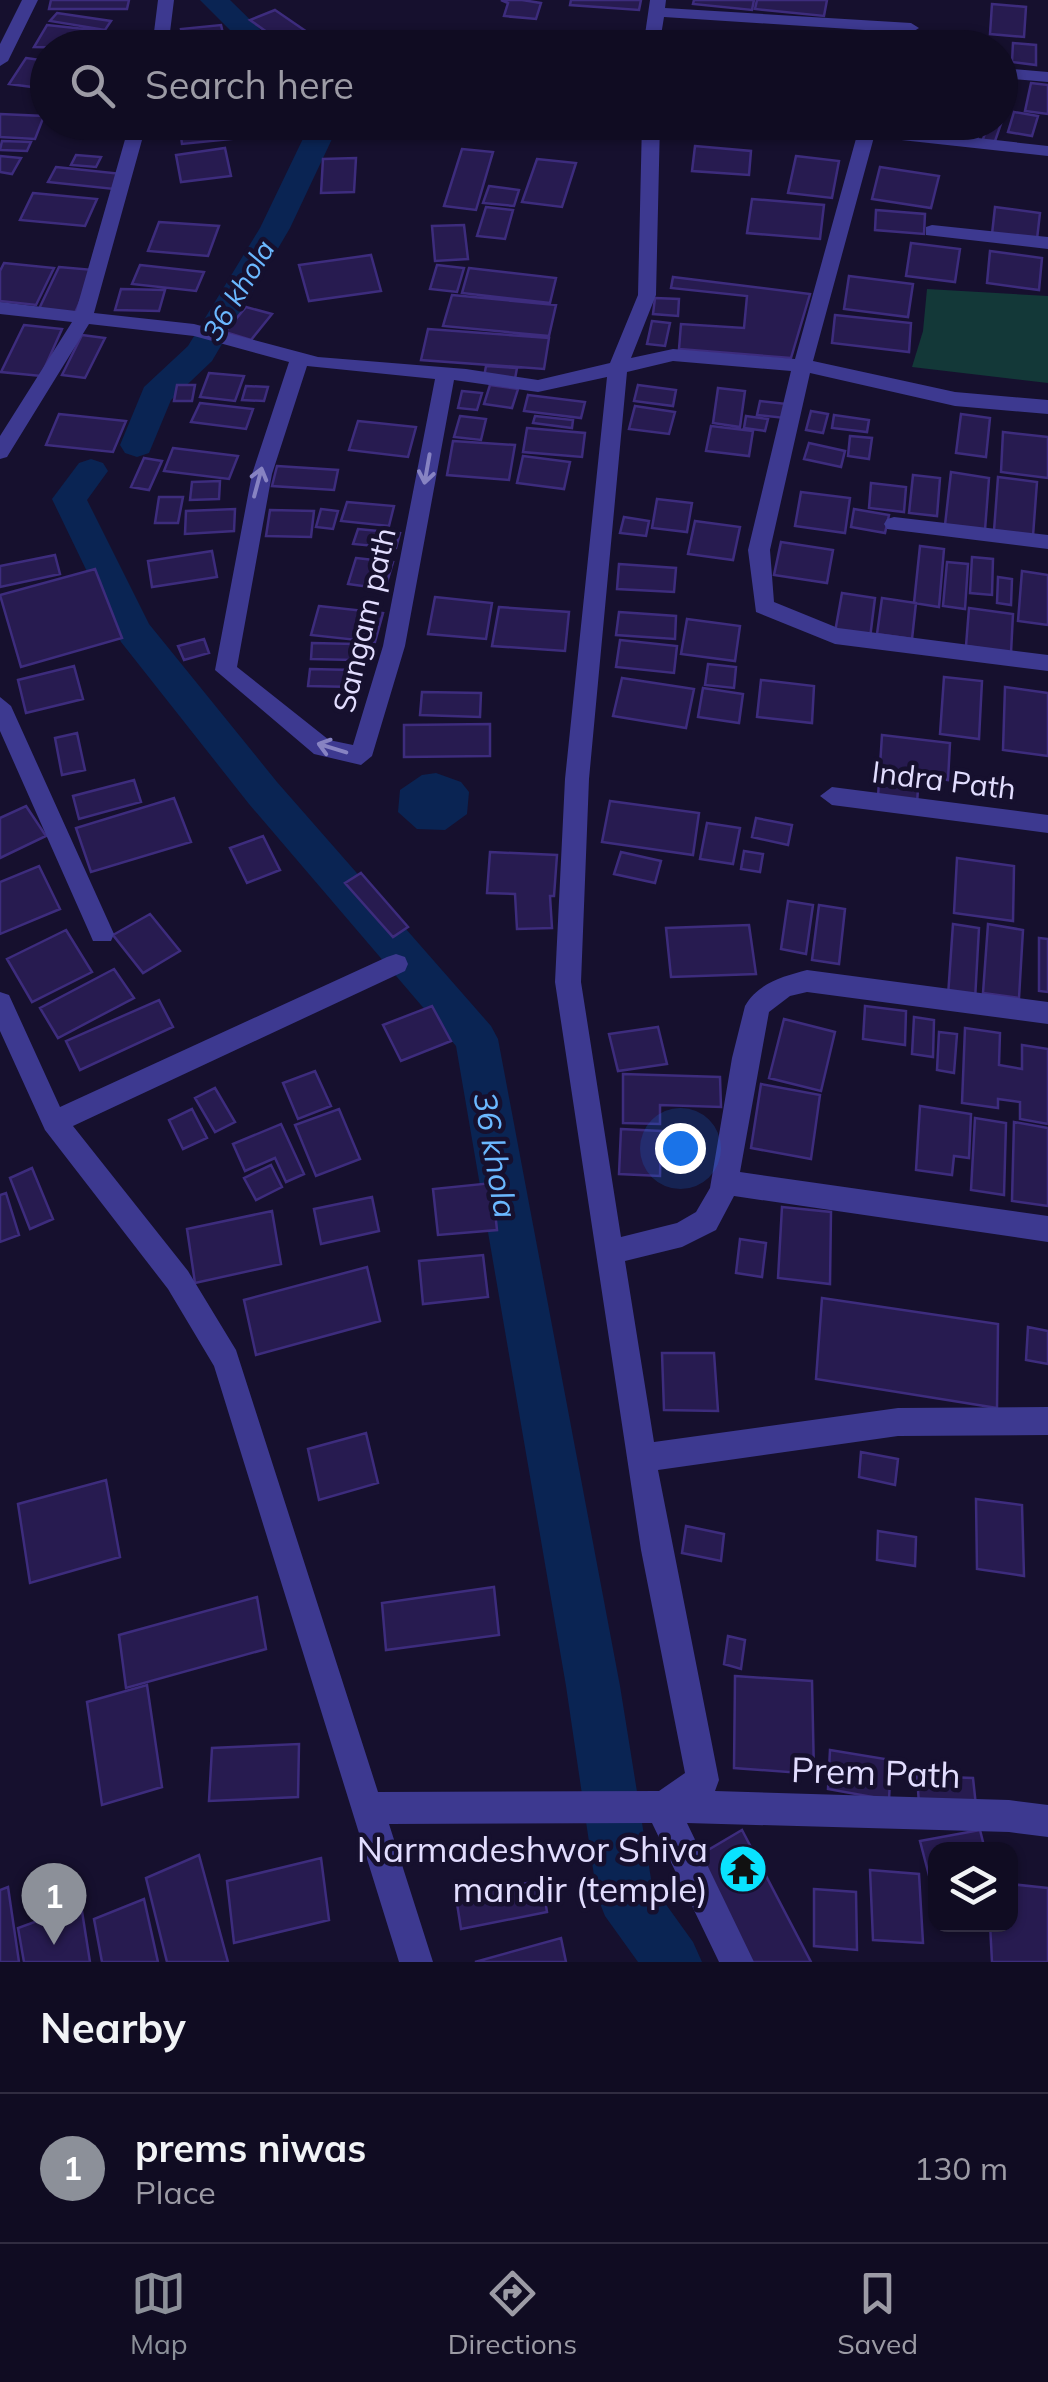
<!DOCTYPE html>
<style>
:root{--surface:#100c22;--page:#1e1a2f;--text:#f1f3f6;--muted:#9c9ba5;--line:#302c40;--accent:#8c9099}
body{margin:0;font-family:Mulish,sans-serif;background:var(--page);color:var(--text)}
.controls{position:absolute;right:30px;bottom:30px;display:grid;overflow:hidden;border-radius:20px;box-shadow:0 2px 8px #0004}
.controls button{width:90px;height:90px;display:grid;place-items:center;padding:0;border:0;border-bottom:2px solid var(--line);background:var(--surface);color:var(--text);font:50px sans-serif}
.you{position:absolute;left:680px;top:1148px;width:35px;height:35px;margin:-25px;border:8px solid #fff;border-radius:50%;background:#1a73e8;box-shadow:0 0 0 15px #1a73e833}
.badge{display:grid;place-items:center;width:65px;height:65px;border-radius:50%;background:var(--accent);color:#fff;font-size:32px;font-weight:700}
.pin{position:absolute;translate:-50% -82px;filter:drop-shadow(0 2px 5px #0008)}
.pin::after{content:'';position:absolute;top:52px;width:35px;height:30px;background:inherit;clip-path:polygon(0 0,100% 0,50% 100%)}
.list{margin:0;padding:0;list-style:none}
h2{display:flex;justify-content:space-between;align-items:center;height:130px;margin:0;padding:0 40px;font-size:42px}
h2 small{font-size:32px;font-weight:400;color:var(--muted)}
.list li{display:grid;grid-template-columns:65px 1fr auto;gap:30px;align-items:center;box-sizing:border-box;height:150px;padding:0 40px;border-top:2px solid var(--line)}
.list b{display:block;font-size:38px;white-space:nowrap}
.list p{margin:0;font-size:32px;white-space:nowrap;color:var(--muted)}
.list em{font-size:32px;font-style:normal;color:var(--muted)}
.icon{flex:none;width:55px;height:55px;fill:none;stroke:currentColor;stroke-width:2;stroke-linecap:round;stroke-linejoin:round}
.map{position:relative;flex:none;width:1048px;height:1962px;overflow:hidden}
.search{position:absolute;background:var(--surface);box-shadow:0 2px 8px #0004;left:30px;right:30px;top:30px;height:110px;display:flex;align-items:center;gap:25px;box-sizing:border-box;padding:0 35px;border-radius:55px;color:var(--muted);font-size:38px}
.sheet{height:280px;background:var(--surface)}
nav{display:flex;justify-content:space-around;align-items:center;box-sizing:border-box;height:140px;border-top:2px solid var(--line);background:var(--surface);font-size:28px;color:var(--muted)}
nav a{display:grid;justify-items:center;gap:5px}
nav .on{color:var(--accent)}
.map>svg:first-child{display:block}
</style>
<div class="map">
<svg width="1048" height="1962" viewBox="0 0 1048 1962">
<rect width="100%" height="100%" fill="#16102e"/>
<path fill="#133838" d="M927,289L1048,296V383L912,367L923,331Z"/>
<path fill="#0a2453" d="M436,773L461,782L469,792L467,814L445,830L417,829L398,812L400,790L422,775Z"/>
<g fill="none" stroke-linecap="round" stroke-linejoin="round">
<path fill="#0a2453" fill-rule="evenodd" d="M200,0H230L279,48H248Z
M311,122H340L290,228L212,361L171,400L149,453L137,457L125,453L120,445L144,387L188,346L260,228Z
M91,459L103,463L108,471L87,500L149,624L277,782L491,1026L498,1039L620,1686L652,1885L693,1942L702,1962H638L605,1916L597,1896L566,1686L456,1046L249,804L121,642L52,499L79,463Z"/>
</g>
<path fill="#271b50" stroke="#3d2c7d" stroke-width="2.5" d="M51,0H129L127,9H49Z
M501,0H522L541,3L536,19L504,16L508,3Z
M571,0H641L639,10L570,5Z
M694,0H754L752,10L693,4Z
M757,0H827L824,16L755,9Z
M992,4L1026,7L1024,37L990,34Z
M275,10L310,34L285,45L250,20Z
M57,13L111,21L105,30L50,21Z
M47,25L94,30L83,48L34,47Z
M221,25L225,42L185,47L181,29Z
M1013,43L1036,45V65L1012,62Z
M26,58L48,61V89L9,84Z
M1031,83L1048,85V114L1025,111Z
M1014,112L1038,116L1032,136L1008,132Z
M0,114L44,116L35,139L0,137Z
M1000,114L1004,115L994,144L982,142L989,122H1000Z
M60,122H121L115,134L57,128Z
M179,122H250L252,137L182,144Z
M908,122H939L937,132L907,128Z
M963,122H982L977,140L959,137Z
M2,141L31,142L27,151L0,150Z
M695,146L751,151L749,175L692,171Z
M225,148L231,176L181,182L176,155Z
M462,149L493,152L476,210L444,206Z
M76,155L101,157L96,167L71,165Z
M0,156L21,158L12,174L0,172Z
M796,156L839,161L832,198L788,193Z
M356,158L354,192L321,193L323,159Z
M537,159L576,163L562,207L522,202Z
M56,167L122,174L114,189L48,182Z
M880,167L939,176L931,208L872,199Z
M489,186L519,190L514,206L483,203Z
M33,193L97,199L85,226L20,220Z
M752,199L824,205L820,239L747,233Z
M486,207L513,210L505,239L477,236Z
M995,207L1040,213L1037,239L992,234Z
M876,210L925,214L924,234L875,230Z
M159,222L219,226L208,256L148,251Z
M464,225L468,259L435,261L432,226Z
M911,243L960,249L955,282L906,276Z
M990,251L1042,258L1039,290L987,283Z
M371,255L381,291L309,301L299,265Z
M4,263L54,268L36,305L0,301V271Z
M140,265L204,272L196,291L132,284Z
M437,265L464,268L457,292L430,289Z
M59,267L94,270L75,313L39,309Z
M469,268L556,278L550,303L462,293Z
M849,276L913,284L908,317L844,309Z
M673,277L810,294L791,358L679,349L681,324L744,328L747,296L671,288Z
M121,289L165,290L159,311L115,310Z
M452,295L556,305L549,336L443,326Z
M655,298L679,299L678,316L653,314Z
M246,307L272,314L251,340L225,332Z
M835,315L911,323L909,352L832,343Z
M652,321L670,323L665,346L647,344Z
M24,325L62,329L41,376L1,372Z
M428,329L549,338L544,369L421,360Z
M82,335L105,338L85,378L62,375Z
M486,366L517,368L515,379L484,377Z
M209,373L244,376L235,401L200,397Z
M177,385H195L192,401H174Z
M490,385L518,389L512,408L484,404Z
M638,385L676,390L673,406L634,401Z
M246,386L268,387L264,401L242,400Z
M718,388L745,391L740,427L713,423Z
M462,391L482,393L477,410L458,408Z
M528,395L585,402L581,418L524,411Z
M760,401L787,404L785,418L757,415Z
M200,403L253,409L246,429L191,422Z
M635,406L675,412L669,434L629,429Z
M811,411L828,414L823,433L806,430Z
M59,414L126,421L113,452L46,445Z
M961,414L990,418L986,457L956,453Z
M834,415L869,420L867,432L832,428Z
M460,416L486,419L481,440L454,437Z
M535,416L573,420L572,428L533,423Z
M746,416L768,419L765,431L744,428Z
M358,421L416,427L408,457L349,450Z
M711,426L753,431L749,456L706,451Z
M527,428L585,433L582,457L523,452Z
M1003,432L1048,437V478L1001,472Z
M850,436L872,438L869,459L848,456Z
M453,441L515,445L509,480L447,475Z
M809,443L845,451L841,467L804,459Z
M173,448L238,456L229,479L164,471Z
M523,456L570,462L564,489L517,483Z
M144,458L162,461L149,490L131,487Z
M277,466L338,470L334,490L272,486Z
M951,472L989,478L985,530L945,525Z
M913,475L940,478L937,516L909,513Z
M998,477L1037,482L1033,536L994,531Z
M220,481L219,499L190,500L192,482Z
M871,483L906,487L904,512L869,508Z
M801,492L850,498L845,533L795,526Z
M159,497H183L178,523H155Z
M657,499L692,503L687,532L652,528Z
M347,502L394,506L389,526L341,521Z
M235,509L234,531L185,534L186,511Z
M321,509L338,511L333,529L316,527Z
M854,509L889,515L885,533L851,527Z
M270,510L314,511L311,537L266,536Z
M624,517L649,521L646,536L620,533Z
M695,521L740,527L733,560L688,554Z
M358,529L400,533L396,548L353,544Z
M781,542L833,550L827,583L774,575Z
M920,546L944,549L939,607L914,603Z
M212,551L217,577L152,587L148,561Z
M55,555L60,574L0,587V566Z
M972,557L993,559L992,595L970,593Z
M356,558L393,562L385,589L348,584Z
M947,562L968,564L965,609L943,606Z
M619,564L676,568L674,592L617,589Z
M95,569L122,638L21,667L0,595Z
M1022,571L1048,575V625L1018,621Z
M998,577L1012,579L1011,605L997,603Z
M842,593L875,598L870,638L835,632Z
M435,597L492,603L486,639L428,634Z
M882,598L916,603L912,639L877,634Z
M319,606L383,613L375,642L311,635Z
M499,607L569,612L565,651L492,646Z
M969,608L1013,614L1011,653L966,646Z
M619,612L676,616L675,639L616,635Z
M687,619L740,626L735,661L681,654Z
M204,639L209,653L184,660L178,646Z
M620,640L677,646L674,673L616,667Z
M312,643L355,644L354,660L311,659Z
M708,664L736,667L734,688L705,685Z
M74,666L83,699L26,713L18,680Z
M310,669L355,670L354,687L308,686Z
M944,677L982,681L979,739L940,734Z
M622,678L694,689L686,728L613,716Z
M761,680L814,686L812,723L757,717Z
M1005,687L1048,693V756L1003,750Z
M703,688L743,694L739,723L698,717Z
M422,692L481,693L480,717L420,715Z
M490,724V756L404,757V725Z
M77,733L85,770L62,775L55,738Z
M882,735L950,743L948,780L919,776L917,803L878,797Z
M134,780L141,802L79,819L73,796Z
M174,798L191,842L91,872L76,828Z
M610,801L699,813L693,855L602,842Z
M26,806L46,836L0,858V818Z
M756,818L792,825L788,845L752,837Z
M707,823L740,828L733,864L700,859Z
M263,836L280,870L247,883L230,848Z
M744,851L763,854L760,872L741,869Z
M490,852L557,855L554,896H550L552,928L517,929L515,894L487,893Z
M621,852L661,861L655,883L614,874Z
M957,858L1014,866L1013,921L954,913Z
M39,866L60,909L0,934V882Z
M361,873L408,927L393,937L345,883Z
M788,901L813,905L806,954L781,949Z
M819,905L845,909L839,964L812,960Z
M150,914L180,951L143,973L113,935Z
M953,924L979,928L975,1000L948,996Z
M988,924L1023,930L1019,998L983,993Z
M749,925L756,974L671,977L666,928Z
M66,930L92,972L32,1002L7,959Z
M1039,938L1048,939V992L1039,991Z
M114,969L134,998L58,1038L40,1008Z
M159,1000L173,1027L80,1070L66,1041Z
M432,1006L451,1041L401,1061L383,1025Z
M865,1006L906,1011L905,1045L863,1039Z
M914,1017L934,1020L933,1057L912,1054Z
M784,1019L835,1032L821,1091L769,1078Z
M658,1027L667,1064L618,1071L609,1034Z
M965,1028L1000,1033L999,1065L1022,1069V1045L1048,1049V1124L1020,1119V1102L998,1099V1108L962,1103Z
M939,1032L957,1034L954,1073L937,1070Z
M315,1071L331,1106L298,1119L283,1083Z
M623,1074L720,1077L721,1107L660,1105V1124L623,1123Z
M761,1084L820,1095L811,1159L751,1148Z
M215,1088L235,1122L215,1132L195,1098Z
M920,1106L971,1114L969,1158L954,1156L952,1175L916,1170Z
M192,1109L207,1138L183,1149L169,1120Z
M339,1109L360,1159L316,1176L295,1125Z
M975,1118L1006,1123L1004,1195L971,1190Z
M1014,1122L1048,1128V1206L1012,1201Z
M281,1124L304,1174L286,1182L275,1158L245,1171L233,1144Z
M621,1129L661,1131L660,1176L619,1174Z
M271,1165L282,1187L256,1200L244,1178Z
M32,1168L53,1219L30,1229L10,1178Z
M492,1183L497,1230L438,1235L433,1189Z
M6,1193L19,1235L0,1242V1195Z
M372,1197L379,1231L321,1244L314,1209Z
M782,1207L831,1212L830,1284L778,1278Z
M272,1211L281,1264L195,1283L187,1229Z
M740,1239L766,1243L762,1277L736,1273Z
M483,1255L488,1297L423,1304L419,1261Z
M367,1267L380,1321L256,1355L244,1300Z
M822,1298L998,1324L997,1408L816,1379Z
M1028,1327L1048,1331V1364L1026,1360Z
M662,1353H714L718,1411L664,1410Z
M366,1433L378,1483L319,1500L308,1449Z
M861,1452L898,1459L895,1485L859,1477Z
M106,1480L120,1557L30,1583L18,1504Z
M976,1499L1022,1505L1024,1576L977,1569Z
M686,1526L724,1534L721,1561L682,1553Z
M878,1531L916,1537L915,1566L877,1560Z
M494,1587L499,1635L386,1650L382,1603Z
M257,1597L266,1649L126,1688L119,1635Z
M728,1636L745,1640L741,1669L724,1664Z
M735,1676L812,1681L814,1774L734,1768Z
M147,1685L162,1787L102,1805L87,1702Z
M299,1744L298,1797L209,1801L212,1748Z
M830,1750L891,1760L889,1800L828,1789Z
M917,1776L973,1778L976,1806L919,1804Z
M742,1830L811,1962H752L698,1856Z
M980,1830L985,1850H936V1887H932L920,1841Z
M199,1855L228,1962H167L146,1878Z
M321,1858L329,1920L234,1943L227,1881Z
M870,1870L919,1874L923,1943L873,1940Z
M542,1880L547,1912L461,1929L456,1897Z
M1010,1884L1048,1888V1962H992L990,1924H1010Z
M8,1887L19,1962H0V1890Z
M814,1889L856,1892L857,1950L814,1946Z
M144,1899L158,1962H102L94,1919Z
M81,1905L90,1962H24L18,1928Z
M561,1938L566,1962H475Z"/>
<g fill="none" stroke-linecap="round" stroke-linejoin="round">
<path fill="#3d3990" fill-rule="evenodd" d="M22,0H38L8,61L0,66V44Z
M158,0H174L168,48H152Z
M650,0H666L665,8L911,23L919,28L911,33L664,17L659,48H643Z
M326,34L517,43L525,48H402L320,42L318,39Z
M1000,68L1048,72V82L1000,78Z
M130,122H147L94,313L194,324L318,357L466,369L538,380L610,363L638,295L642,122H660L656,295L631,358L673,349L795,359L857,135L783,127L775,122H835L1048,146V156L874,137L813,361L955,392L1048,400V414L955,406L810,373L770,550L774,602L838,628L1048,655V671L835,644L756,612L748,550L791,371L673,361L627,372L589,779L581,982L621,1237L677,1223L696,1212L710,1188L732,1058L745,1006C758,983 784,976 807,970L1048,1002V1024L807,992L790,996L769,1012L740,1172L1048,1216V1242L734,1196L716,1230L682,1247L625,1261L654,1442L898,1408L1048,1407V1435L898,1436L658,1470L719,1780L715,1791L1009,1800L1048,1805V1837L1009,1832L687,1823L754,1962H719L652,1823L389,1824L433,1962H399L214,1366L168,1289L45,1130L0,1031V992L9,995L60,1107L387,957L396,954L405,957L408,964L405,971L73,1126L188,1271L236,1350L378,1792L659,1791L685,1773L641,1550L555,982L565,779L607,377L538,392L454,380L405,646L372,756L361,765L314,754L215,670L252,474L289,362L194,336L89,324L7,457L0,459V436L72,322L0,314V302L76,311ZM307,366L435,379L383,646L353,745L329,740L237,667L272,474Z
M932,225L1048,237V249L926,235V227Z
M894,517L1048,535V549L887,529L884,524L887,519Z
M0,697L11,706L114,934L111,941H93L90,934L0,731Z
M832,787L1048,815V833L832,805L820,796Z"/>
</g>
<defs><path id="oneway-shaft" d="M-6 0H5M1.5-3L5.5 0L1.5 3" fill="none" stroke-width="1.6" stroke-linecap="round" stroke-linejoin="round" transform="scale(2.5)"/></defs>
<g stroke="#8783c2">
<use href="#oneway-shaft" transform="translate(427 469) rotate(100)"/>
<use href="#oneway-shaft" transform="translate(258 482) rotate(-75)"/>
<use href="#oneway-shaft" transform="translate(332 748) rotate(-163)"/>
</g>
<defs>
<g id="temple-disc" transform="scale(2.5)"><circle r="9.5" fill="#09e3ff" stroke="#16102e"/><path d="M0-6L5-2H3V0L6.5 2.5H4V6H1.5V3h-3V6H-4V2.5H-6.5L-3 0V-2H-5Z" fill="#111"/></g>
</defs>
<g fill-rule="evenodd">
<use href="#temple-disc" x="743" y="1869"/>
</g>
<g text-anchor="middle" dominant-baseline="central" stroke-width="9" stroke-linejoin="round" paint-order="stroke">
<g font-size="28" font-style="italic" fill="#6bb8ff" stroke="#16102e">
<text transform="translate(238 290) rotate(-59)">36 khola</text>
</g>
<g font-size="30" fill="#e2ddff" stroke="#16102e">
<text transform="translate(364 620) rotate(-77)">Sangam path</text>
<text transform="translate(944 780) rotate(7)">Indra Path</text>
</g>
<g font-size="32" font-style="italic" fill="#6bb8ff" stroke="#16102e">
<text transform="translate(496 1155) rotate(80)">36 khola</text>
</g>
<g font-size="35" fill="#e2ddff" stroke="#16102e">
<text transform="translate(876 1772) rotate(2)">Prem Path</text>
</g>
<g font-size="35" fill="#e2ddff" stroke="#16102e" text-anchor="end">
<text x="708" y="1849">Narmadeshwor Shiva<tspan x="708" dy="40">mandir (temple)</tspan></text>
</g>
</g>
</svg>
<div class="controls">
<button><svg class="icon" aria-label="layers" viewBox="0 0 24 24"><path d="M12 4l9 5-9 5-9-5zM3 14l9 5 9-5"/></svg></button>
</div>
<div class="you"></div>
<div class="pin badge" style="left:54px;top:1945px">1</div>
<div class="search"><svg class="icon" aria-label="search" viewBox="0 0 24 24"><circle cx="10" cy="10" r="6"/><path d="M15 15l6 6"/></svg>Search here</div>
</div>
<section class="sheet">
<h2>Nearby<small></small></h2>
<ul class="list">
<li><span class="badge">1</span><div><b>prems niwas</b><p>Place</p></div><em>130 m</em></li>
</ul>
</section>
<nav>
<a class="on"><svg class="icon" aria-label="map" viewBox="0 0 24 24"><path d="M3 6l6-2 6 2 6-2v14l-6 2-6-2-6 2zM9 4v14M15 6v14"/></svg>Map</a>
<a><svg class="icon" aria-label="directions" viewBox="0 0 24 24"><path d="M12 3l9 9-9 9-9-9zM9 14v-3h6M13 9l2 2-2 2"/></svg>Directions</a>
<a><svg class="icon" aria-label="saved" viewBox="0 0 24 24"><path d="M7 4h10v16l-5-4-5 4z"/></svg>Saved</a>
</nav>
